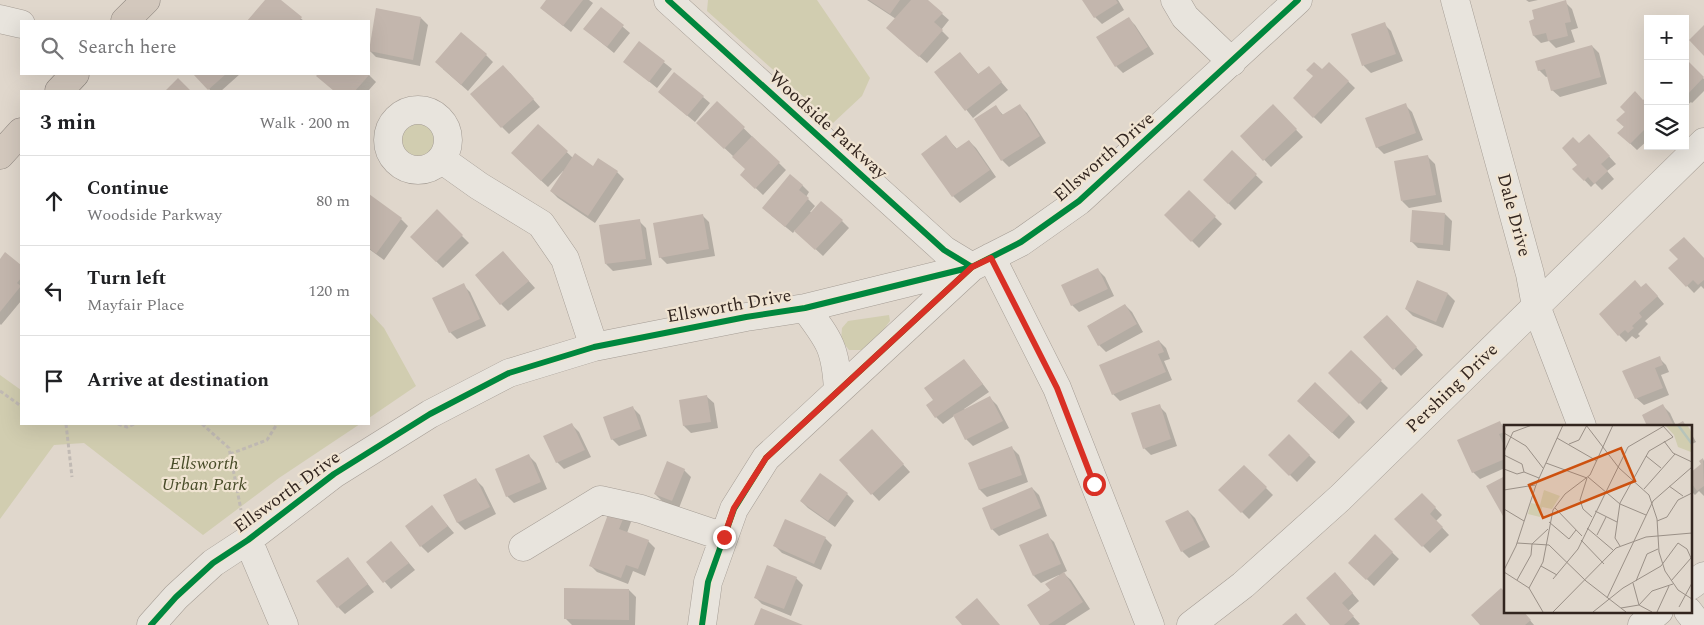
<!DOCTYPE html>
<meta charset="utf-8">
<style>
:root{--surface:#fff;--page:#f6f6f6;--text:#202124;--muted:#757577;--line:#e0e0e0}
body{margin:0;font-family:Spectral,serif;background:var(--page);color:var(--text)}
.controls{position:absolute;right:15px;top:15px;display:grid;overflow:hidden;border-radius:0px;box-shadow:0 5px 20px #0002}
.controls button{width:45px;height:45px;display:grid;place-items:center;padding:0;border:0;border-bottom:1px solid var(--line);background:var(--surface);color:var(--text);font:25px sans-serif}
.stop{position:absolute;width:15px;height:15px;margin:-11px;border:4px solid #d93025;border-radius:50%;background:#fff}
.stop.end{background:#d93025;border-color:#fff;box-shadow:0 1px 5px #0008}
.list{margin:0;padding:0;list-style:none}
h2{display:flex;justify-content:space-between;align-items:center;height:65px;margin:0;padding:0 20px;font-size:21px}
h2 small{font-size:16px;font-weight:400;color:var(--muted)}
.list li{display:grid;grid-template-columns:32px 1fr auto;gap:15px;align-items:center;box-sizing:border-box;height:90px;padding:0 20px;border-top:1px solid var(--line)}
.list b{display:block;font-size:19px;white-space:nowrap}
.list p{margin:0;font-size:16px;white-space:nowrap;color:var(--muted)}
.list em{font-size:16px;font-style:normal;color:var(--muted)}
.icon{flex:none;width:28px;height:28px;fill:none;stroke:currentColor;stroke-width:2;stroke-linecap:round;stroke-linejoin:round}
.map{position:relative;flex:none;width:1704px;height:625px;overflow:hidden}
.search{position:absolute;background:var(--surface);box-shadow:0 5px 20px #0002;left:20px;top:20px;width:350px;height:55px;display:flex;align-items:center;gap:12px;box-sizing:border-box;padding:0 18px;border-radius:0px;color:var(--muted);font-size:19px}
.panel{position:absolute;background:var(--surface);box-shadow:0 5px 20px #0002;left:20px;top:90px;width:350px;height:335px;border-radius:0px}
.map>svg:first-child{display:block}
</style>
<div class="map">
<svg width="1704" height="625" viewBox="0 0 1704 625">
<rect width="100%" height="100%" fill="#e0d7cc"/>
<path fill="#d1cdb0" d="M708,0H817L870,78L862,96L833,123L707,11Z
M402 140a17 17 0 1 1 34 0a17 17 0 1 1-34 0Z
M369,312L384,328L416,386L369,418Z
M889,315L890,321L877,338L863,350H849L841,340L842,328L848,321Z
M0,375L21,390V424H360L279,478L203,535L84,443L54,445L0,519Z"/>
<path fill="#0003" d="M266,0H279L304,21H248Z
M547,0H589L593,3L571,32L541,8Z
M867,0H926L949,20L941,30L949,38L927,63L895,35L896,19Z
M1084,0H1118L1124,10L1102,24L1095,17Z
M1526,0H1538L1529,2Z
M1565,2L1572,9L1578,28L1571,30L1575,42L1556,48L1549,41L1541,43L1534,36L1530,22Z
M601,8L630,33L614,53L592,35Z
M421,18L428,25L420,66L376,57L369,50Z
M1128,18L1135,25L1154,54L1123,73L1116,66L1098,38Z
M1384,24L1391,31L1403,61L1371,73L1364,66L1353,35Z
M640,43L672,69L657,88L625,62Z
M1592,46L1599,53L1607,84L1560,97L1552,90L1549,76L1546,77L1539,70Z
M960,53L979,75L989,68L1008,90L973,118L936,72Z
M486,55L493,62L468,91L443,69Z
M1685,60L1704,79V91L1692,103L1691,102L1685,107Z
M1329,63L1355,88L1321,124L1294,98Z
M510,73L540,107L509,134L502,127Z
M194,74H240L221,91H211Z
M319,74H368L376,82L368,91H335L318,76Z
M659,92L703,97L710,103L695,122Z
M1648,100V140L1637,150L1619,133L1644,102Z
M717,102L786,170L763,195L742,175L747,169L705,130Z
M1405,105L1412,112L1423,140L1384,154L1377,147Z
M1020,106L1027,113L1046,143L1009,167L1002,160L996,107L1004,116Z
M1273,106L1303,137L1271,167L1242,136Z
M538,125L573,158L594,168L599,160L617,172L624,179L595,223L558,198L551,191L564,172L563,171L548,187L519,160Z
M946,137L957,149L969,141L976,148L996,177L960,203L953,196Z
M1596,142L1616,164L1607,171L1614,179L1602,190L1595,183L1591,187L1574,169L1579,165V145Z
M1232,152L1263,182L1235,210L1205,180Z
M1428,157L1435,164L1442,202L1409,208L1402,201Z
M802,185L809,192L806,197L815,206L810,212L842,221L849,228L823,256L795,230L793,233L771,215Z
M1189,192L1222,224L1199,248L1166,215Z
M369,196L401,219L408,226L384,260L369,249Z
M437,211L469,243L443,268L411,237Z
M1445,214L1452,221L1450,251L1418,248L1411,241Z
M702,215L709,222L715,256L667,264L660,257Z
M639,221L646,228L652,265L613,271L606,264Z
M503,252L535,288L508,311L501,304Z
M5,254L21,267V301L1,325L0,324V261Z
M1704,260V289L1701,286L1694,293L1670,268Z
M1098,270L1105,277L1114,296L1079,312L1072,305Z
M463,285L470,292L486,326L457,339L450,332Z
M1642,289L1653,291L1664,304L1645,321L1648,324L1638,334L1640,336L1636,339L1632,336L1626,342L1619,335Z
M1448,294L1455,301L1443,328L1413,316L1406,309Z
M1125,305L1132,312L1143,332L1106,352L1099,345L1088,326Z
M1394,323L1423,355L1401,376L1365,337Z
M1159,341L1166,348L1170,359L1164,361L1172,380L1120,401L1113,394Z
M1351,352L1388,388L1367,410L1330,373Z
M1659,358L1666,365L1669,372L1661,375L1669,395L1644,405L1636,398Z
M964,360L989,392L964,409L965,411L990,398L997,405L1009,428L973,446L966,439L954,416L943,424L936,417L934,400Z
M706,396L714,403L718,428L691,433L684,426L680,401Z
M1159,406L1166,413L1177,446L1151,455L1144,448Z
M1663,406L1670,413L1676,426L1683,423L1686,426H1649L1643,415Z
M633,408L640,415L647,436L619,446L612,439Z
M1305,408L1349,415L1355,422L1339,439Z
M1500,423L1505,428V468L1480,479L1473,472Z
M572,425L579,432L591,457L564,469L557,462L545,437Z
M1690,431L1696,442L1690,445Z
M1289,436L1316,462L1297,482L1270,455Z
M879,438L910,472L879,501L840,460Z
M1012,448L1019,455L1028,482L987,497L980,490L970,463Z
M529,456L536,463L547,489L514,503L507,496Z
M1703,459L1704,461V496L1699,491L1695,495L1690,490V475L1703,464Z
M1244,466L1273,495L1249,519L1220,490Z
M684,470L691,477L679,508L662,501L655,494Z
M476,480L483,487L496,514L465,530L458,523L444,496Z
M1032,488L1039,495L1047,516L999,536L992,529Z
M847,494L854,501L835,527L808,508L801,501Z
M1422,494L1442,515L1436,521L1449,535L1430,553L1396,519Z
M432,507L454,533L428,553L421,546Z
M1188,511L1195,518L1210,547L1189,558L1182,551Z
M624,515L631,522L627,533L648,541L655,548L645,576L633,571L628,584L597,572L590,565Z
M1047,535L1054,542L1067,571L1063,573L1071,580L1090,609L1065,625H1042L1051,591L1060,576L1059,575L1041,583L1034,576Z
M1375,536L1399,559L1374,586L1350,563Z
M825,538L832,545L821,570L782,553L775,546Z
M398,550L415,570L391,589L368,562Z
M354,566L374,592L345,614L338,607Z
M796,578L803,585L791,616L762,604L755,597Z
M1342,581L1359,601L1348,611L1360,624L1358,625H1331Z
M629,590L636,597L635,625H572L565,618Z
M1501,590L1505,594V611H1522L1534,625H1482Z"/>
<path fill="#c3b6ad" d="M265,0H281L302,17L299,21H247Z
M546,0H583L563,26L540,8Z
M869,0H900L890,14Z
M911,0H928L943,13L934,22L943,30L919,57L886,28Z
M1082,0H1116L1118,3L1094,18Z
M1566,0L1571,22L1565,23L1568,36L1548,41L1546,33L1533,36L1529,21L1534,19L1532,10Z
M601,7L624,25L607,47L583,29Z
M376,8L421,17L413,60L369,51Z
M1129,17L1148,47L1115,67L1096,37Z
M1385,22L1396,54L1362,66L1351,34Z
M1704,25V56L1689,40Z
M461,32L487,54L461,85L435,62Z
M639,41L665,61L649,82L623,62Z
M1592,45L1601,77L1551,91L1545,69L1538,71L1535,61Z
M960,52L978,74L989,66L1002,82L965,111L934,72Z
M1685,58L1704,77L1685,97Z
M1314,62L1322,69L1329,62L1349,81L1313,118L1293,98L1313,76L1306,70Z
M503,65L534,99L501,128L470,94Z
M674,72L704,96L687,116L658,92Z
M193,74H226L208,90Z
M318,74H370L355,91H334L316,76Z
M178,78L191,91H165Z
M1635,91L1643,100L1647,97L1648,98V133L1644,130L1630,144L1617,133L1624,127L1616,120L1625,112L1620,107Z
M717,101L745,127L724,149L696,123Z
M1406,103L1416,133L1376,148L1365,118Z
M1020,104L1040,136L1001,161L974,119L996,105L1002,115Z
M1273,104L1297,129L1263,161L1240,136Z
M538,124L568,151L541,181L511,153Z
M1589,134L1610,156L1601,164L1608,171L1594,184L1588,177L1584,181L1572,169L1577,165L1562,148L1573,137L1579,143Z
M946,135L956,149L969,140L990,170L952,197L921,154Z
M752,136L780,162L755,189L740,175L745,169L732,157Z
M1232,150L1257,174L1228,204L1203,180Z
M575,153L593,166L598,158L618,171L588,216L550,191Z
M1428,155L1436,195L1401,201L1394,161Z
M790,174L803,185L799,190L809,198L785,227L762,208Z
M1189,190L1216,216L1191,242L1164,215Z
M369,194L402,218L376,254L369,248Z
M821,201L843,220L815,250L794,231Z
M437,209L463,235L436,262L410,237Z
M1412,210L1445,213L1443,245L1410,242Z
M703,214L709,249L659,258L653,223Z
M640,219L646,259L605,264L599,225Z
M1684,237L1704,258V280L1698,285L1693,280L1686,287L1668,268L1678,259L1669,250Z
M503,251L529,281L500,305L475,275Z
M5,252L21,265V278L17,283L21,286L0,312V259Z
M1098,268L1108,289L1071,306L1061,285Z
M1417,280L1448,293L1436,322L1405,309Z
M1635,280L1641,287L1646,283L1658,296L1639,313L1642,317L1632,326L1634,328L1628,333L1625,330L1618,336L1599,314Z
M464,283L480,319L449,333L432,298Z
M1125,304L1137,324L1098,346L1087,326Z
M1387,315L1417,347L1393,370L1363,337Z
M1159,340L1164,352L1158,354L1166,372L1112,395L1099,365Z
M1351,350L1382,380L1359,404L1328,373Z
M1660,356L1663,365L1655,368L1663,388L1635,399L1622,371Z
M964,359L983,384L935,418L926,405L933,400L924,388Z
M1315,382L1349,415L1332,433L1297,401Z
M707,395L711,422L683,426L679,400Z
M990,396L1003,421L965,440L953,415Z
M1160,404L1171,439L1143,449L1131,413Z
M1663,404L1674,426L1683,421L1686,426H1647L1642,415Z
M633,406L641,429L611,440L603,417Z
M1500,421L1505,432L1499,434L1505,448V459L1472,473L1457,440Z
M572,423L585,450L556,463L543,436Z
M872,429L904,464L871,495L839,460Z
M1289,434L1310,455L1289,476L1268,455Z
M1012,446L1022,475L979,490L968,463Z
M529,454L541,482L506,497L495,469Z
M1703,458L1704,486L1697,491L1692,484L1690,486V473L1701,464L1699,461Z
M667,461L685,469L672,501L654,494Z
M1244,465L1267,487L1241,513L1218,490Z
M820,473L848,493L828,521L800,501Z
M1505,476V515L1503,516L1486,486Z
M476,478L490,507L457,523L443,495Z
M1032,487L1041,508L991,530L982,508Z
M1422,493L1436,507L1430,514L1443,527L1422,547L1394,519Z
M432,505L448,526L420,547L405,526Z
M610,509L625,514L619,529L649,540L638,569L626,565L621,578L589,566Z
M1188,510L1204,540L1181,552L1165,521Z
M785,519L826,537L814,564L773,546Z
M1048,533L1061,564L1033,576L1019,545Z
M1375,534L1393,552L1366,580L1348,563Z
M391,541L409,563L383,583L366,562Z
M348,557L368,584L337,608L316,581Z
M767,565L797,577L784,609L754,598Z
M1064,572L1083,602L1048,625H1040L1027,605L1050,590L1045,584Z
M1335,572L1353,593L1342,603L1354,616L1344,625H1330L1306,598Z
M564,588L629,589V620L564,619Z
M1501,588L1505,592V611H1523L1531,620L1525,625H1480L1471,615Z
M977,598L1000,625H962L955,617Z
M761,608L803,625H754Z
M1296,613L1306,625H1282Z"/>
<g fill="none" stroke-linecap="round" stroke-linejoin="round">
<g stroke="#a59d95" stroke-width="29">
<path id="minor" d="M668,0L944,250L972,267L766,458L734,509L708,582L702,625
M1175,0L1185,17L1232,62
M1455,0L1530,274L1536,306L1582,426
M0,19L21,24
M388 140a30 30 0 1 1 60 0a30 30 0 1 1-60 0Z
M441,159L479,186L541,224L565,259L594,347
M991,257L1057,388L1150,625
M805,308C830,341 836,349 838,391
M248,540L284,625
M523,547L600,500L641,509L724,537
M1690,586L1704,576
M1688,611L1699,625
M151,625L176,597L213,563L248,540L334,474L430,414L509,373L594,347L746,317L805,308L972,267L1021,242L1079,201L1298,0
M1191,625L1243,585L1340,498L1704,142
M1642,625L1659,611"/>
</g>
<g stroke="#8a827c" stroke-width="29">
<path id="highway" d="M125,21L146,0
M59,91L75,74
M0,155L21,132"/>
</g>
<path stroke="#c1bab4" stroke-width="3" stroke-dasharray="4 2.5" stroke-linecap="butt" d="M0,391L21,406
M66,424L72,477
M118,424L127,427L134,424
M202,424L229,448L241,510
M230,454L267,440L277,424"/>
<use href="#minor" stroke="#e8e4dd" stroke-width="28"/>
<use href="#highway" stroke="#d3c8bd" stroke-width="28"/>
<g stroke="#f0e4d2" stroke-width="9">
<path id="cycleway" d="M668,0L944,250L972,267L766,458L734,509L708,582L702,625
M151,625L176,597L213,563L248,540L334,474L430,414L509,373L594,347L746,317L805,308L972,267L1021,242L1079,201L1298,0"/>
</g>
<use href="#cycleway" stroke="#00873e" stroke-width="6"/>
</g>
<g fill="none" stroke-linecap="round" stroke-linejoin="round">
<path stroke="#d93025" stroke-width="6" d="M724,537L734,508L766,458L972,267L991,258L1057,388L1094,484"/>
</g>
<g text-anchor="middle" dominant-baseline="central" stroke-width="4.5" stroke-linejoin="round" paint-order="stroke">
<g font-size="18" fill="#32251f" stroke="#f0e4d2">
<text transform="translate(828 125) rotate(42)">Woodside Parkway</text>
<text transform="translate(1104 157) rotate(-41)">Ellsworth Drive</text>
<text transform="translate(1514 215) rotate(75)">Dale Drive</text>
<text transform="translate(729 306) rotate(-10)">Ellsworth Drive</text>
<text transform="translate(1452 388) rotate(-44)">Pershing Drive</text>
<text transform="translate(287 492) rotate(-36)">Ellsworth Drive</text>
</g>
<g font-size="18" font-style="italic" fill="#484c28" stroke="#f0e4d2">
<text x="204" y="463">Ellsworth<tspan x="204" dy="21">Urban Park</tspan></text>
</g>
</g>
<g transform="translate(1504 425)">
<rect width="188" height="188" fill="#e0d7cc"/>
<path d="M161,0H183L187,6V27L174,22L170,10ZM40,65L56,71L48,84L38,82L36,92L24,89L27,78L36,80Z" fill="#d1cdb0"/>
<path fill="none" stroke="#b7c4ba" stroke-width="2.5" d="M174,0L188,19"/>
<path fill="none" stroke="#9a9087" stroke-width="1" d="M82,0L115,43L145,70L153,94L155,127L161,146L174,165L188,174M0,8L22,21L39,43M53,13L93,36M160,16L169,28L188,37M65,19L75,15L83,0M0,27L9,7L28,0M0,30L18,39L20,47M142,31L157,43M42,38L83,53L76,75L79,84L88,92M0,44L13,49L20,47M20,47L35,53M84,52L116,79L142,90M165,61L179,71M140,64L171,29M0,65L31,60M51,83L78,111M0,84L20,96M91,86L113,97M153,96L163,92L174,75L188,68M45,97L65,114L72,105M83,103L109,125M93,110L102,92M77,115L100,139M13,118L45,120L82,156L122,187M116,121L111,113L116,78L145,26L169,12L159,1M37,141L53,150M0,145L12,121L32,60L59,0M0,147L25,163L39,187M49,154L74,124L124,22L160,1M13,155L27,130L28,119L44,104M132,156L143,129L154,124M167,156L187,133M129,158L135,180L148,187M25,163L39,137L49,85L61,69L86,50L109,0M103,173L149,76L188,42M175,182L188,158M117,183L135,180L148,166L169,159M49,187L112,123L142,112L188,108M89,187L119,163L157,141L174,118L183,124L187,133M153,187L165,161"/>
<path fill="#cd510f" fill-opacity="0.15" stroke="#cd510f" stroke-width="2.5" d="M117,23L131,56L39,93L25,60Z"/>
<rect width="188" height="188" fill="none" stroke="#32251f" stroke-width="2.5"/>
</g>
</svg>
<div class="controls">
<button>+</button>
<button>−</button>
<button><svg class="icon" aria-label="layers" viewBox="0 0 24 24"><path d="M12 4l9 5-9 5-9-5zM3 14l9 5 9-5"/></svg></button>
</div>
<div class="stop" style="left:1094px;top:484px"></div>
<div class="stop end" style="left:724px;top:537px"></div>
<div class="search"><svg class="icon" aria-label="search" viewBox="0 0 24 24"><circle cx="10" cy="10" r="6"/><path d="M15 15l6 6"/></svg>Search here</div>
<section class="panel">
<h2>3 min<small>Walk · 200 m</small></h2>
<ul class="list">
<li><svg class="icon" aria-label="ahead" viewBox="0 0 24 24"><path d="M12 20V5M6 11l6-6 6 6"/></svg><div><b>Continue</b><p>Woodside Parkway</p></div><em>80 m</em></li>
<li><svg class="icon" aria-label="left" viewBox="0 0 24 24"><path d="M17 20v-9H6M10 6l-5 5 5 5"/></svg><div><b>Turn left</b><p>Mayfair Place</p></div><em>120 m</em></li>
<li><svg class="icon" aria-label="arrive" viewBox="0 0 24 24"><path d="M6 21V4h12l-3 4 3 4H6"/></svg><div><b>Arrive at destination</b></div></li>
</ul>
</section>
</div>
